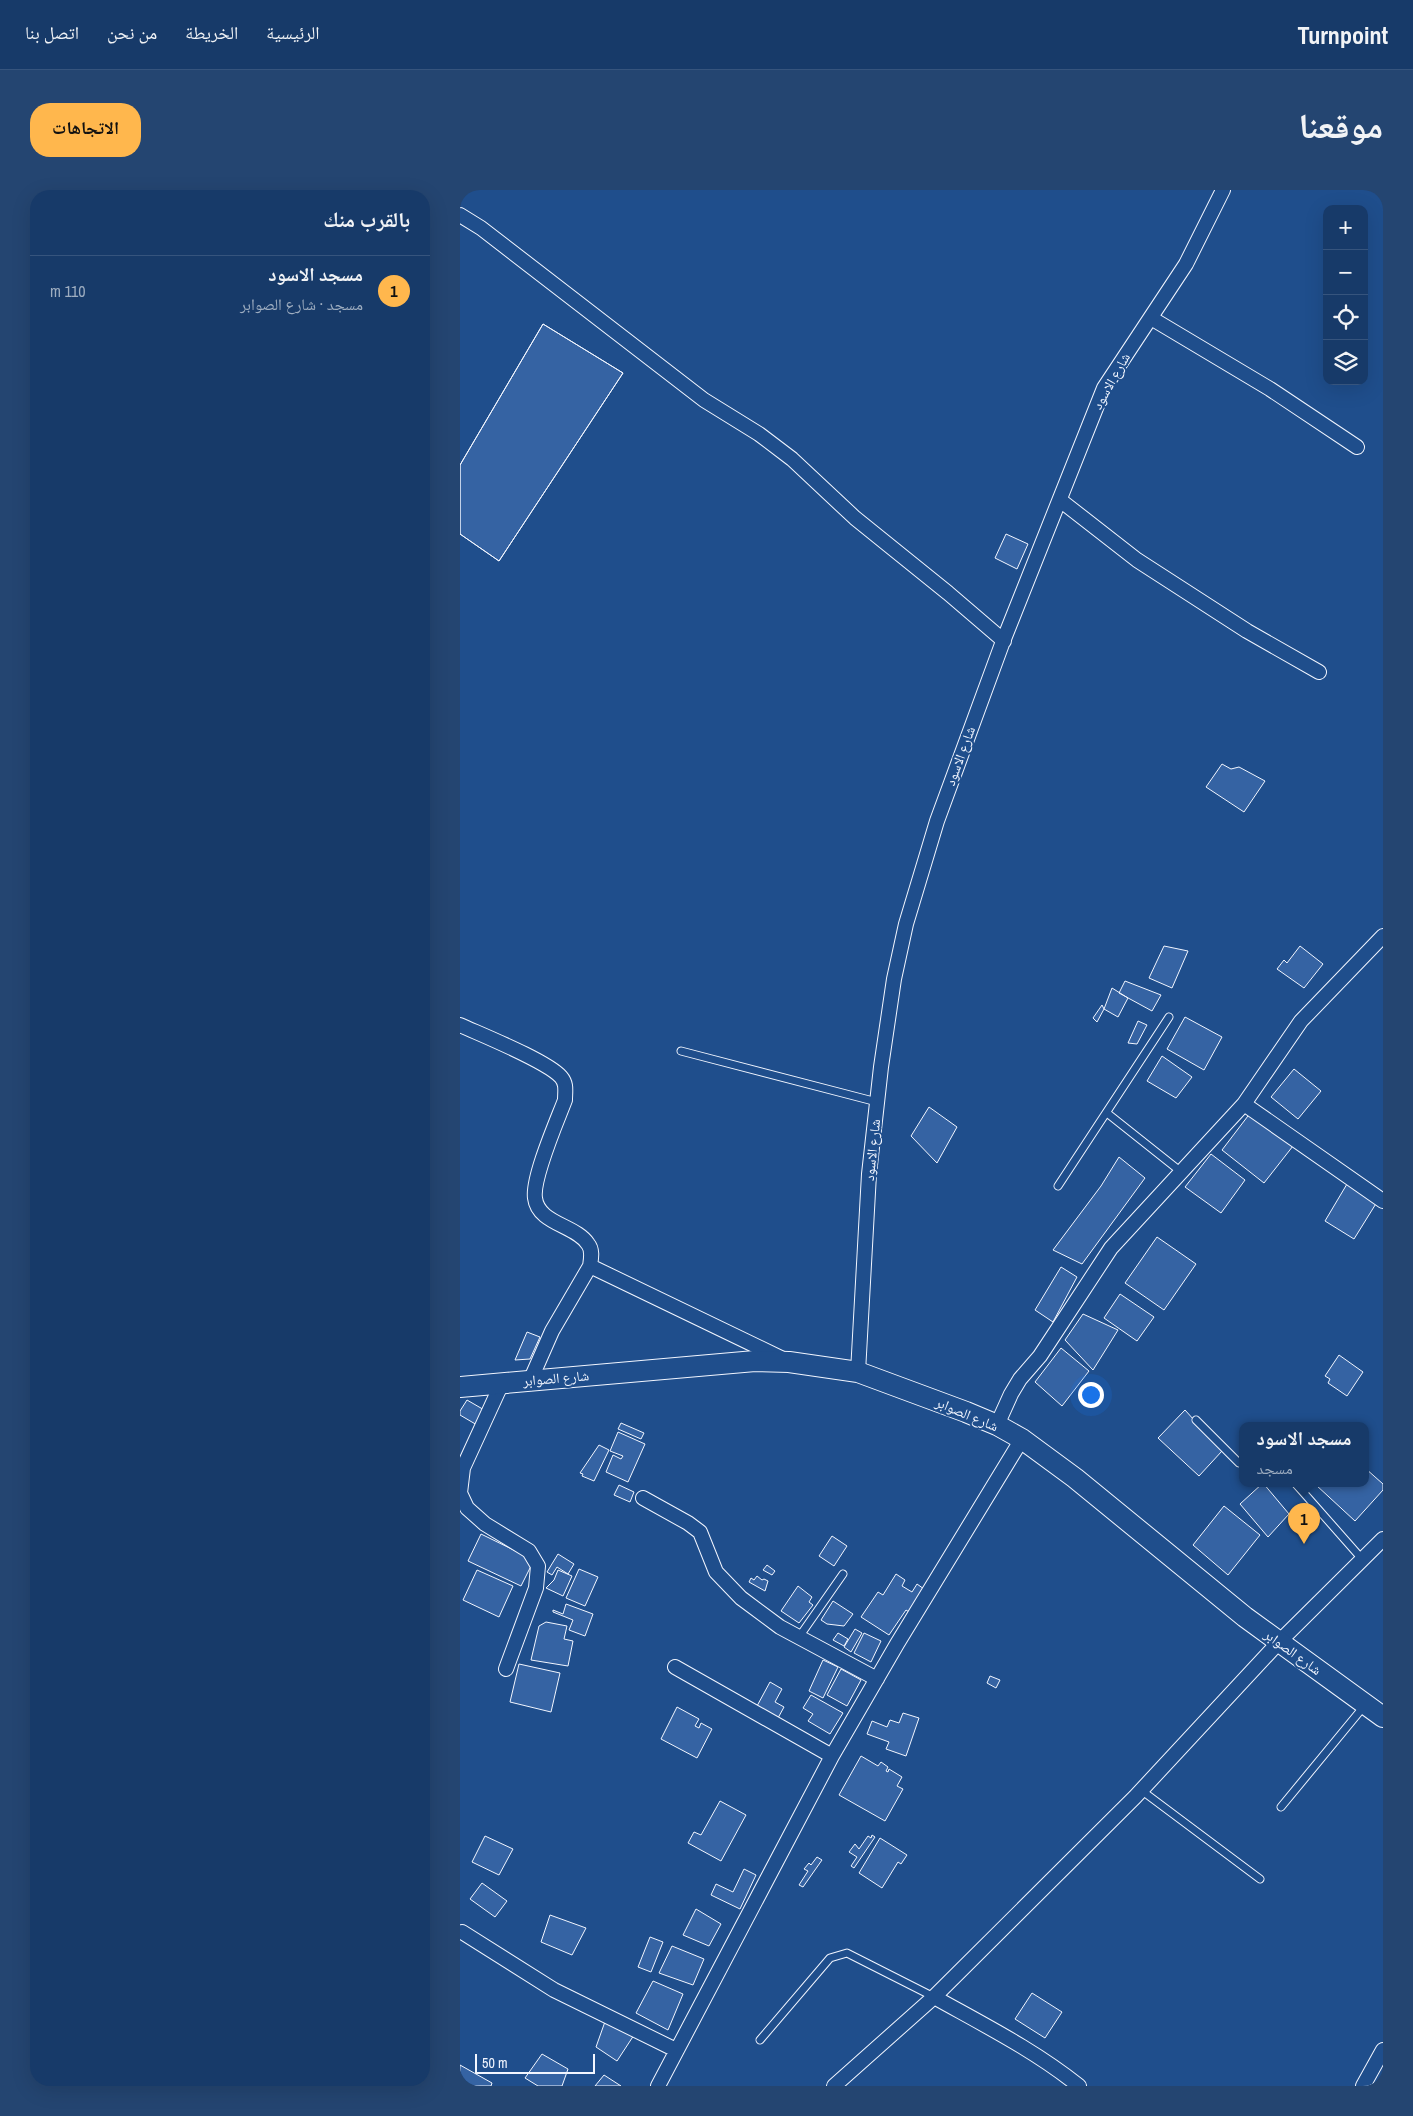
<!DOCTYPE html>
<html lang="ar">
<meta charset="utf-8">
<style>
:root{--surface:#173a69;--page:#244571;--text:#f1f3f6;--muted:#9eadc0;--line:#36547d;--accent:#ffb74d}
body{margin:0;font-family:"Archivo Narrow","Noto Naskh Arabic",sans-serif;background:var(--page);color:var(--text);direction:rtl}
.controls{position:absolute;right:15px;top:15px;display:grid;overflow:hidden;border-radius:10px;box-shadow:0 5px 20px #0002}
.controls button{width:45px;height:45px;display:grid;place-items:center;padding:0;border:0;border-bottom:1px solid var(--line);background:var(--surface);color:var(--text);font:25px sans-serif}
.scale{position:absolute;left:15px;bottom:12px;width:120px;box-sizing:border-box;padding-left:5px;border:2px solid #f2f6ff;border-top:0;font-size:14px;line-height:18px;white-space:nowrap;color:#f2f6ff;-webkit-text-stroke:4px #1f4e8c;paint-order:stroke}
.you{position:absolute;left:630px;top:1204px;width:18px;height:18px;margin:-12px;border:4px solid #fff;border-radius:50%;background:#1a73e8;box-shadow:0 0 0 8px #1a73e833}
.badge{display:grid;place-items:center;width:32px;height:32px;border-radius:50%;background:var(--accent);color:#111;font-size:16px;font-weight:700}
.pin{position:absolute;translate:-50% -41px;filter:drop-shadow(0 1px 2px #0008)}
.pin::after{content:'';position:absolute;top:26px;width:18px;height:15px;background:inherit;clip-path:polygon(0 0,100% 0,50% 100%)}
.popup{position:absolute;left:779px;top:1232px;width:130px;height:65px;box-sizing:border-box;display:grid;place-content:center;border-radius:10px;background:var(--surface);filter:drop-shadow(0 1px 4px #0005);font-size:16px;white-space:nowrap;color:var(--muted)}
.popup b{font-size:19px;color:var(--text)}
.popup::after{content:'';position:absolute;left:50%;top:100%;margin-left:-10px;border:10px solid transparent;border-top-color:var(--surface)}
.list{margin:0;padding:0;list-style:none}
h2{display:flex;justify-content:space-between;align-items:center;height:65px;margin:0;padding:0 20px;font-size:21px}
h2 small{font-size:16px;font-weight:400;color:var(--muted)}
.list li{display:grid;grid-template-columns:32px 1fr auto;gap:15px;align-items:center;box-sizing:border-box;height:70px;padding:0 20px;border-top:1px solid var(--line)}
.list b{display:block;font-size:19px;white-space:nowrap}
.list p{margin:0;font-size:16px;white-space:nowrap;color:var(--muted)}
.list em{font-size:16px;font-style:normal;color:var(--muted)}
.icon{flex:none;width:28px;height:28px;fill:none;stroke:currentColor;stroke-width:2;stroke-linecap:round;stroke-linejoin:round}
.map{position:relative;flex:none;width:923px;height:1896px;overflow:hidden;direction:ltr;border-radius:20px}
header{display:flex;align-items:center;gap:30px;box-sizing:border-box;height:70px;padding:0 25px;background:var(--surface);border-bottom:1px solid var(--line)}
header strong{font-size:24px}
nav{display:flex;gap:28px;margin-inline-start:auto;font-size:18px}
.intro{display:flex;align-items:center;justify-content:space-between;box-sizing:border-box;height:120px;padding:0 30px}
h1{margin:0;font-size:35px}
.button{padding:12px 22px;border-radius:20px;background:var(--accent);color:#111;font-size:18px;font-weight:700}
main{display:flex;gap:30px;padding:0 30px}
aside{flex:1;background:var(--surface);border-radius:20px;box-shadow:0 5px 20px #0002}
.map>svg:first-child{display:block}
</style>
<header>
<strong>Turnpoint</strong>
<nav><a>الرئيسية</a><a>الخريطة</a><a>من نحن</a><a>اتصل بنا</a></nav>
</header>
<div class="intro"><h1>موقعنا</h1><a class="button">الاتجاهات</a></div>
<main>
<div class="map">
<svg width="923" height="1896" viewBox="0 0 923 1896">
<rect width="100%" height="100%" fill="#1f4e8c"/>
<path fill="#3563a3" stroke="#f2f6ff" d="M83,134L163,183L39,371L0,344V275Z
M83,134L163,183L39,371L0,344V275Z
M546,344L568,354L557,379L535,368Z
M762,574L771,579L779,577L805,591L784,622L746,597Z
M704,756L728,761L712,798L689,788Z
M840,756L863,774L844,798L817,779L824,770L827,773Z
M665,791L701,805L692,821L659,803Z
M652,798L668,808L658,827L644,819Z
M642,815L644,819L637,832L633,828Z
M725,827L762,847L744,880L707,859Z
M678,831L687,835L677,854L668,853Z
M702,866L732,887L716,908L687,891Z
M834,879L861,901L838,929L811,907Z
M469,917L497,937L477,973L451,946Z
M791,922L833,956L804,993L762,960Z
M751,964L785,990L761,1023L725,997Z
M659,967L685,988L622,1074L593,1060L641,996Z
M887,994L917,1012L894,1049L865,1031Z
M697,1047L736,1074L704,1120L665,1093Z
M601,1077L617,1087L593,1132L575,1120Z
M660,1104L694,1127L677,1151L644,1128Z
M623,1124L658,1140L633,1180L605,1150Z
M67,1142L80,1147L70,1169L55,1170Z
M601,1158L629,1181L602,1216L575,1192Z
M879,1165L903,1182L887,1206L868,1193L870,1189L865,1186Z
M7,1210L26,1221L17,1235L0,1225V1221Z
M725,1220L762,1261L739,1286L698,1248Z
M161,1233L184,1243L181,1249L158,1239Z
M158,1242L185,1254L168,1292L146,1282L153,1265L161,1269L163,1266L150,1261Z
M139,1255L149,1260L134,1291L122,1286L123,1284L120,1283Z
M905,1278L923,1294V1300L895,1331L856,1295L858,1293H905Z
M803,1293L829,1324L808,1347L780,1314Z
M159,1295L174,1302L170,1312L154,1305Z
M764,1316L800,1345L768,1385L733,1355Z
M21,1344L74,1370L61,1396L8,1371Z
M372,1346L387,1356L374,1376L359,1366Z
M98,1364L114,1374L108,1384L97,1377L92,1385L87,1382Z
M307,1375L315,1381L312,1385L303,1380Z
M119,1379L138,1387L125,1416L106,1408Z
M17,1380L53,1396L39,1427L3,1410Z
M98,1380L112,1386L103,1406L86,1398L94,1390Z
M436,1384L445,1390L442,1396L452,1402L457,1394L464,1399L449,1422L446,1420L429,1445L401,1427L418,1402L423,1405Z
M297,1386L302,1390L304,1389L308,1391L305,1401L289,1392L291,1388L294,1390Z
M338,1396L352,1407L349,1412L353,1415L339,1433L321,1421Z
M373,1411L393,1424L384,1436L367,1434L361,1430Z
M106,1414L133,1424L125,1446L109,1440L113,1430L93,1422V1420L103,1424Z
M86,1432L107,1436L104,1449L113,1451L108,1476L71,1470L79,1436Z
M395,1439L402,1443L391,1462L384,1457Z
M378,1443L388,1449L384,1456L373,1450Z
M404,1443L421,1451L411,1472L394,1463Z
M363,1470L378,1477L363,1508L349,1501Z
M59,1474L100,1483L91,1522L50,1512Z
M381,1479L401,1490L387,1516L367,1505Z
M530,1486L540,1490L536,1498L527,1493Z
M310,1492L322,1499L315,1512L324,1517L318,1528L297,1516Z
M351,1505L383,1523L370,1544L348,1531L353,1524L343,1518Z
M217,1517L239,1529L235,1536L239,1538L241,1533L252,1539L237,1568L201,1549Z
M443,1523L459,1528L446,1566L426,1559L429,1552L407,1544L412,1531L427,1537L430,1530L439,1533Z
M401,1566L418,1576L421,1572L428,1577L426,1581L428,1582L429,1579L442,1587L437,1596L443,1599L425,1631L379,1605Z
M260,1611L286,1625L261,1671L228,1653L234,1642L241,1645Z
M412,1645L415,1647L394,1678L391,1676L397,1667L389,1662L395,1654L399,1659L408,1646L411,1648Z
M25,1646L53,1659L39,1685L12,1672Z
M420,1648L447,1665L441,1674L438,1672L422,1698L399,1683Z
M357,1667L362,1670L343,1697L339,1695L348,1681L344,1679L349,1673L351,1675Z
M284,1679L296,1685L280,1719L251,1705L256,1694L273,1702Z
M22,1693L47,1711L35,1727L10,1709Z
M236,1719L261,1734L249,1756L223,1745Z
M90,1725L126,1738L112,1765L81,1752Z
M190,1747L203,1752L191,1782L178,1777Z
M212,1756L244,1769L233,1795L199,1783Z
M193,1791L223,1804L208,1840L176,1823Z
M572,1803L602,1822L585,1848L555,1829Z
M147,1826L174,1845L157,1871L136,1857Z
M82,1864L108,1879L102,1896H78L65,1888Z
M0,1875L32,1893L31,1896H0Z
M144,1885L161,1896H135Z"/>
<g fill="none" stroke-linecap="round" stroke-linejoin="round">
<g stroke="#f2f6ff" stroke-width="9">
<path id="lane" d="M221,861L417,912
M647,923L720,981
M598,996L709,827
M736,1230L779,1273L783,1274
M835,1293L902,1369
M339,1447L383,1384
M681,1600L800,1689
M821,1617L905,1515
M300,1850L370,1768L387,1763L474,1807"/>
</g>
<g stroke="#f2f6ff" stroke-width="16">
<path id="street" d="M0,25L21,38L244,210L299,244L332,269L395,328L488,403L544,451
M691,128L810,199L897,257
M600,310L677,370L787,441L859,482
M0,835C22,845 87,871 101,887C107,894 105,901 105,910C97,931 72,988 75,1008C78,1034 116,1035 128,1054C133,1060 131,1069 130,1076L92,1141L70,1191
M784,914L923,1011
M130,1076L323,1169
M398,1182L409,984L421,877L434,789L446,734L477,631L542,454L644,198L726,74L763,0
M42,1193L3,1278L0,1303L7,1318L25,1334L69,1361L78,1376L76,1398L46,1479
M537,1235L551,1204L560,1189L580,1166L651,1058L784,914L841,831L923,746
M183,1308L228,1333L240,1342L256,1382L281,1408L320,1437L417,1489
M215,1477L372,1566
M2,1742L94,1800L216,1860
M474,1807C524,1835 574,1860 619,1896
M198,1896L372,1566L437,1454L562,1249
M374,1896L474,1807L675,1607L819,1452L923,1349
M903,1896L923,1860"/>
</g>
<g stroke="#f2f6ff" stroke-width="22">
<path id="secondary" d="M0,1197L295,1171L329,1172L398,1182L506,1222L537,1235L562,1249L615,1288L785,1427L923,1527"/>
</g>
<use href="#lane" stroke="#1f4e8c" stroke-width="7"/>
<use href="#street" stroke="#1f4e8c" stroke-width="14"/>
<use href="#secondary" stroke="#1f4e8c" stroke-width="20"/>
</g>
<g text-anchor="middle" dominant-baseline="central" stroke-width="4" stroke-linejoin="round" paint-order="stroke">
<g font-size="14" fill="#f2f6ff" stroke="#1f4e8c">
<text transform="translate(651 191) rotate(-61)">شارع الاسود</text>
<text transform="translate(500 566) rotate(-70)">شارع الاسود</text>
<text transform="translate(412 960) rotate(-84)">شارع الاسود</text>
<text transform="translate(96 1188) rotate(-5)">شارع الصوابر</text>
<text transform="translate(507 1224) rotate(23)">شارع الصوابر</text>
<text transform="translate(833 1462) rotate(36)">شارع الصوابر</text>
</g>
</g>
</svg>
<div class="controls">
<button>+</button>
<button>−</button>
<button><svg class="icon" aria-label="locate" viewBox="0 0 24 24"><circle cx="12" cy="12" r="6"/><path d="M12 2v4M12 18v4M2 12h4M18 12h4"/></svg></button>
<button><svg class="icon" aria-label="layers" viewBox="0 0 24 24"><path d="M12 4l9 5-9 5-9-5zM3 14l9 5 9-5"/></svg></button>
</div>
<div class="scale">50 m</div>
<div class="you"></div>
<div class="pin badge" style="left:844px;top:1354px">1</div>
<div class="popup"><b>مسجد الاسود</b>مسجد</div>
</div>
<aside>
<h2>بالقرب منك<small></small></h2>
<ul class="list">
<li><span class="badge">1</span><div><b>مسجد الاسود</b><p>مسجد · شارع الصوابر</p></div><em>110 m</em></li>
</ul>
</aside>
</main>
